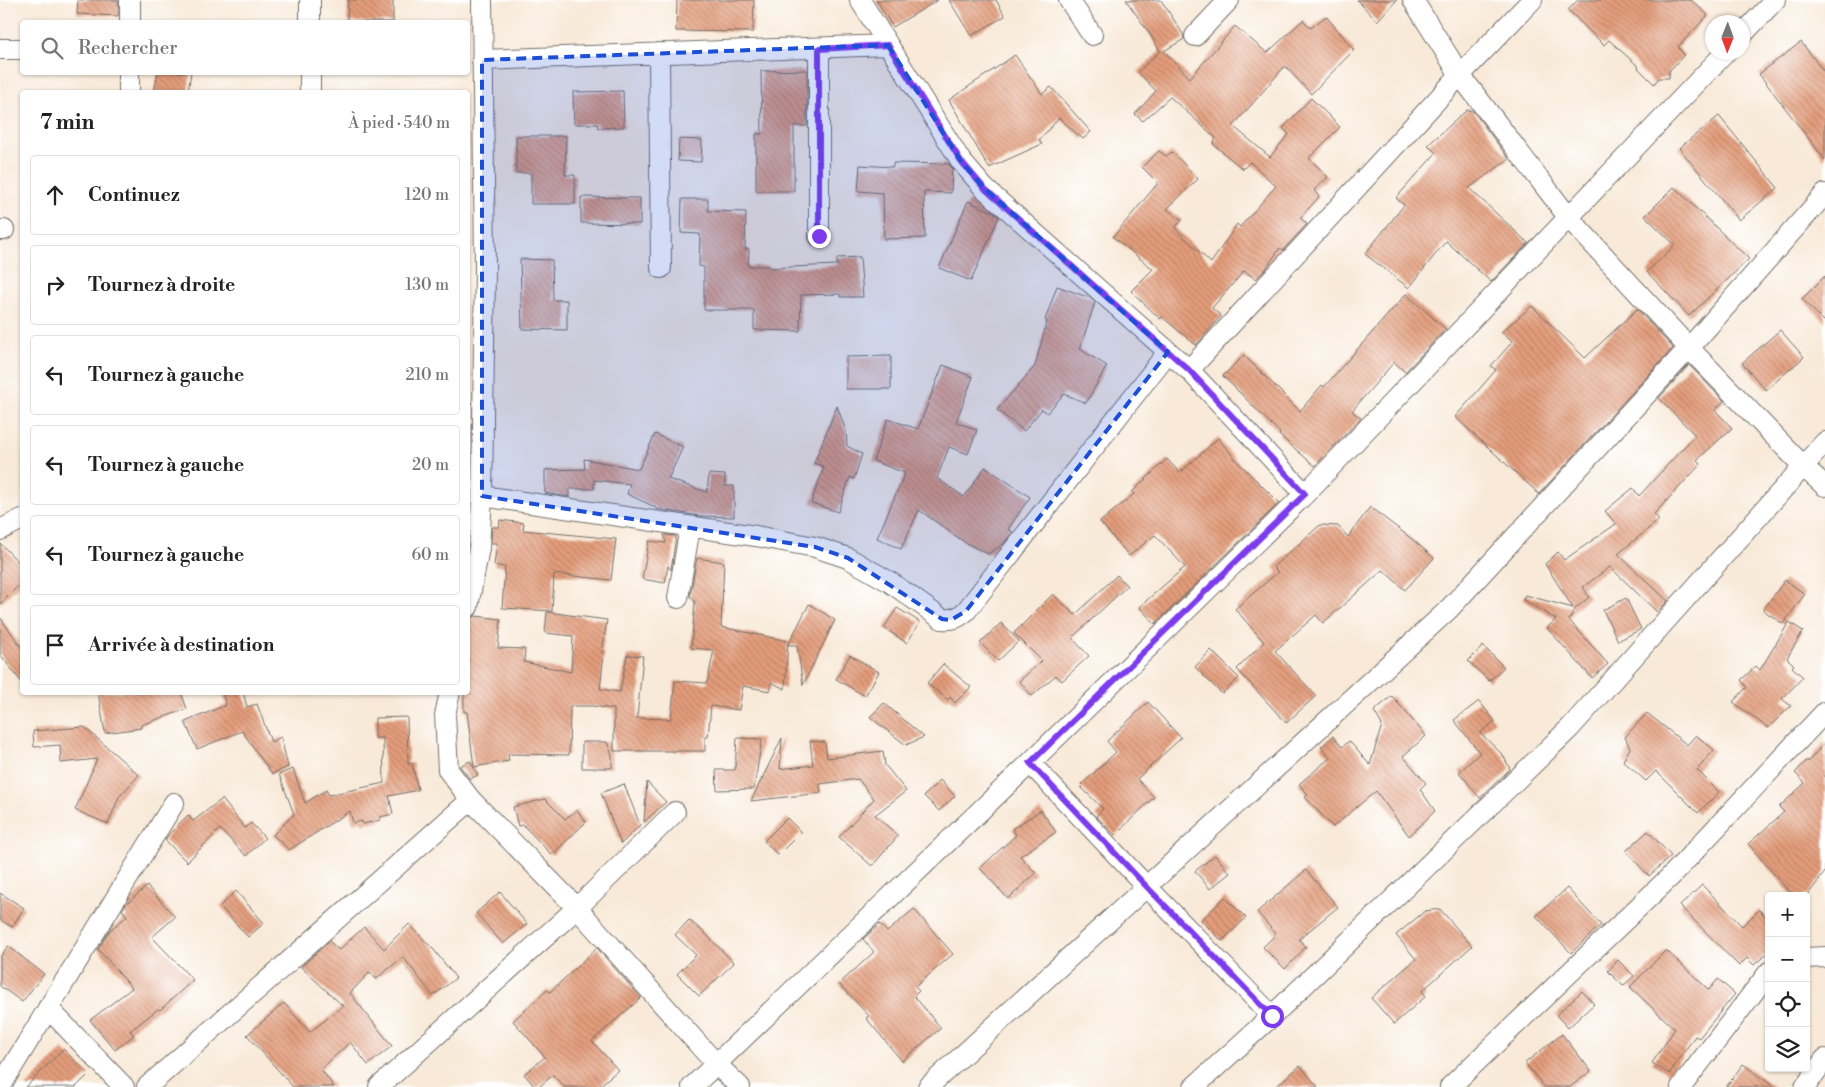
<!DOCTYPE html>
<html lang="fr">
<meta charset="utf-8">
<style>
:root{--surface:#fff;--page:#f2f2f2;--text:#222;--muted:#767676;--line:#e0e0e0}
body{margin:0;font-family:"Libre Bodoni",serif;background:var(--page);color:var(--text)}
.controls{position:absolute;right:15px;bottom:15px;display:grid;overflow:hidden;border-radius:5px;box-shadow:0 1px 4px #0004}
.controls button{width:45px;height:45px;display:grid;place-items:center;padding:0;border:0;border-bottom:1px solid var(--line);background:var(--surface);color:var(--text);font:25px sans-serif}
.compass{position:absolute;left:1705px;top:15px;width:45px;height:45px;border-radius:50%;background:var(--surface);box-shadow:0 1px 4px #0004;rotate:181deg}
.stop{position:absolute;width:15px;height:15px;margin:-11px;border:4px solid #7c3aed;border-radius:50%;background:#fff}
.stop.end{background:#7c3aed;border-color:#fff;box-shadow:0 1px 5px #0008}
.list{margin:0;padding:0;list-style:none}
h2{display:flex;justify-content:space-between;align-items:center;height:65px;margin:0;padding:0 20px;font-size:21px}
h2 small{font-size:16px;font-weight:400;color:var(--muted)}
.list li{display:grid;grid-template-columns:32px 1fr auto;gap:15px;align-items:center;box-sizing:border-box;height:80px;margin:0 10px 10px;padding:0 10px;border:1px solid var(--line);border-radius:5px}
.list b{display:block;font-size:19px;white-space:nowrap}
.list em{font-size:16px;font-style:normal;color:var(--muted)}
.icon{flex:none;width:28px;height:28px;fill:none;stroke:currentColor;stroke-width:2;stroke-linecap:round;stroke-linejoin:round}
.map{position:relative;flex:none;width:1825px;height:1087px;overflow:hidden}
.search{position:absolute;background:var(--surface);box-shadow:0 1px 4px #0004;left:20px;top:20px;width:450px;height:55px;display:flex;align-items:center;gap:12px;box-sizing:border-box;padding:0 18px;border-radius:5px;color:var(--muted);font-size:19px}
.panel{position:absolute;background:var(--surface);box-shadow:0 1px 4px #0004;left:20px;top:90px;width:450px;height:605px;border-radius:5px}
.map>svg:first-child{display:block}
</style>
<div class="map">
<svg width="1825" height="1087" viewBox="0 0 1825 1087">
<defs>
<pattern id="building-back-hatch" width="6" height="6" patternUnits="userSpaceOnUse" patternTransform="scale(1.25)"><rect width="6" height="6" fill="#e49d7b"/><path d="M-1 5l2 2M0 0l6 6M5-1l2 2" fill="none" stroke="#b98065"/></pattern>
</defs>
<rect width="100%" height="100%" fill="#fff"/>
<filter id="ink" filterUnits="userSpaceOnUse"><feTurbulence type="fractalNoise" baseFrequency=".02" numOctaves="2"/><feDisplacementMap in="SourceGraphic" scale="10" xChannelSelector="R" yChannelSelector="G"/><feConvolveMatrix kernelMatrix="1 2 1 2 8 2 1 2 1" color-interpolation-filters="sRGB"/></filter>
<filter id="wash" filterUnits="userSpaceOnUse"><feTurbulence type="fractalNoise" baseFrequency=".0096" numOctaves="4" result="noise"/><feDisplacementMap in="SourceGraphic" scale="20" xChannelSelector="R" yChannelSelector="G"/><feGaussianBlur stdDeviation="1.12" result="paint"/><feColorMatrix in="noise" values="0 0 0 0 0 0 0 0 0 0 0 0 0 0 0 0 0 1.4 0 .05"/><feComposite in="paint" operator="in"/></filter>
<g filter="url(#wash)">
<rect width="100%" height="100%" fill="#f8e9d8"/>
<g id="blocks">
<path fill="url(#building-back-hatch)" d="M78,0H118V16L77,14Z
M348,0H393V22H347Z
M677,0H754L753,32L676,31Z
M876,0H938L893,27Z
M949,0H996L1005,16L971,36Z
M1126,0H1161L1183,34L1184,39L1164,51L1190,78L1235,26L1267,53L1303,20L1311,28L1326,16L1354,50L1311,94L1285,66L1233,126L1270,157L1289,134L1283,128L1311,98L1340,127L1309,158L1328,177L1314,190L1319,197L1300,218L1307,224L1283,250L1280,248L1265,270L1256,279L1244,271L1212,308L1221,316L1196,345L1162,317L1160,319L1131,291L1153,269L1113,237L1158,183L1142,167L1159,151L1166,156L1172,152L1198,179L1167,209L1182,220L1175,228L1211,263L1237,224L1240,227L1276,186L1250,162L1243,169L1213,144L1216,138L1170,97L1143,121L1135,114L1156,91L1138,72L1160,51L1149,33Z
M1357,0H1397L1377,21Z
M1578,0H1691L1708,15L1678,47L1684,55L1669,71V78H1659L1654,84L1638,68L1639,67L1609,40L1604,45L1568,10Z
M1801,42L1825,73V160L1759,74Z
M1015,55L1042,94L1051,87L1091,132L1083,139L1059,118L1039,140L1042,144L989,168L949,100Z
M807,70V126H794V191H756V134H762L761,71Z
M158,72H191L188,92H154Z
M623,91L624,127L598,128V124H574L573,92Z
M1467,110L1473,111L1509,159L1469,188L1528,243L1491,282L1446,241L1409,288L1365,254L1404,205L1396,198L1436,153L1428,145Z
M1719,116L1778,188L1739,220L1679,148Z
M516,136H566L565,175H575V204H531V173H516Z
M679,139L702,140L701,162L678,161Z
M893,163L949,164L952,169L951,193L924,192L925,238L884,239L883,193L858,191L860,165L893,167Z
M1674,187L1749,259L1689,316L1647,272L1675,245L1645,216Z
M581,197L640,198V224L581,223Z
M682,199H708V211L746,212L745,249H749L748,266H769V268L837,265V258L860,257L863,297H840V294L801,295L800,331L754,330V310H704V267L699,266L700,234L681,233Z
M968,201L993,212L999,217L971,281L939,268Z
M520,259L552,260L553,300H567V330L522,329Z
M1825,276V322L1802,299Z
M1057,286L1090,298L1095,302L1080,349L1107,366L1086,403L1064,394L1047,413L1042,409L1024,431L997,410L1035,366L1047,321L1045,320Z
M1406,294L1446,329L1405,372L1394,362L1352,411L1361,418L1315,466L1279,435L1280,433L1223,376L1244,355L1300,411L1322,385L1324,387Z
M1532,306L1585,358L1637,309L1673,348L1539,494L1455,417L1496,370L1491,366L1513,341L1501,332Z
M1780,330L1804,357L1766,390L1742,363Z
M891,356V389H846V357Z
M943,365L973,377L956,422L977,430L968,454L949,447L937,478L964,497L985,467L1030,497L1008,529L1013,532L1002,545L988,554L966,543L919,510L901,549L877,538L905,473L873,461L888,419L918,429Z
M1689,365L1724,401L1715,410L1732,428L1697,460L1701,464L1654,514L1659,520L1618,554L1668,601L1657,612L1610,567L1583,587L1589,597L1575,609L1569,620L1608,664L1592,678L1547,628L1556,619L1523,600L1525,595L1573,608L1545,564L1558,552L1564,560L1616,524L1605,511L1633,488L1639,496L1695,435L1659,398Z
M837,406L846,431L847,446L862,454L854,479L850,477L838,512L811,503L824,467L814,463Z
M655,434L683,447L668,479L707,492L709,474L725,475V486H734V517L700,516L656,509L655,507L627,494L630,484L594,480V489H569V497L545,493V470L585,469L584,459L639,469Z
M1218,438L1236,460L1279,503L1155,624L1139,607L1185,567L1155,535L1129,556L1100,522L1134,494L1132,492L1167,459L1180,473Z
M1370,507L1412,539L1434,558L1405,590L1383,570L1323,623L1316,615L1275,651L1316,696L1286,723L1237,669L1264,642L1235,609L1278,572L1273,567L1320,525L1338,526L1348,537Z
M500,520L524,523L523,530L616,539L611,580L554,574L552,611L502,608L505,567L494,565L497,543H491L492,527H499Z
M664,535L676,536L671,570L668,566L665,583L642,579L649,541L666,543Z
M0,543L22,566V582L0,604Z
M697,558L724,562L721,627L788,641L785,689L771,682L770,691L743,686L739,710L711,706L708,737H705V751H614V709L592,706H570L569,755L508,754L509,761L474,767L467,712H464V692H468V619L475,616L501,619L498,648L525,649L524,662L571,672L573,636L545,633L547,612L607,620L602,653H604L600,689L620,692L627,655L643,656L637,718L671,719L675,681L707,683L714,650L691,648L695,602L690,596Z
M1117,575L1127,586L1072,638L1089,656L1062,681L1056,675L1032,696L1019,681L1042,661L1014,633L1053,594L1075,615Z
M1785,580L1805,594L1783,624L1763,610Z
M1626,598L1641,629L1618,641L1603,610Z
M809,604L835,620L803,685L797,645H788Z
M897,608L920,622L907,643L884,628Z
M0,617L22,648V683L0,654Z
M1789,622L1803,631L1787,658L1794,665L1792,667L1803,677L1782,699L1791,706L1768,728L1733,702L1747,687L1741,680L1756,666L1760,670Z
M1001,623L1019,641L998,661L980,643Z
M1483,646L1504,667L1489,681L1468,661Z
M1211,650L1239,678L1222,694L1195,667Z
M850,655L879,672L865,696L836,679Z
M943,664L971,687L955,703L950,697L948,700L927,683Z
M98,692H181L187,709L141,725V728L105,733Z
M231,692H243L247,707L257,704L271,742L281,737L288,767L272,774L242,731L197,749L185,722L226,705L223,695Z
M1392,696L1426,736L1403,756L1426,783L1420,789L1435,811L1409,836L1376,791L1333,827L1305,797L1308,795L1299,784L1330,758L1321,747L1333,736L1342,747L1349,741L1370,765L1382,725L1374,711Z
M1479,701L1495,721L1480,733L1503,755L1510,769L1480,798L1459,772L1480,753L1454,720Z
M1148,702L1181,738L1137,779L1154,797L1115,835L1096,816L1103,809L1080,786L1116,752L1107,741Z
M884,703L924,737L906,745L870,717Z
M1647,713L1687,745L1696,735L1714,750L1697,770L1719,792L1698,813L1656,771L1646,781L1623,761L1630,748L1625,737Z
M407,717L408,764L412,763L418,790L389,796L393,814L380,817L381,820L363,824L362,821L353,823L350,811L289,850L273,835L294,814L279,774L293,769L305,803L326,790L329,795L384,783L383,738H375V718Z
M84,727L139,775L119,797L108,824L75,810L97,759L61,763L60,745L34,747L33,731Z
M737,738L762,739L754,789L717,790L716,770H735Z
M782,738L780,769L813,765L810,741L825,742L827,758L883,751L885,765L906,791L875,815L898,836L872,866L839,837L874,799L858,779L820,784L821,793L751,801Z
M582,742H607L612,755V768H582Z
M1825,742V872L1807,896H1793L1748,844L1784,812L1779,807L1805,783L1795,773L1807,760L1808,762Z
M470,761L478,775L470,779L460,766Z
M940,780L955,796L939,811L924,796Z
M647,782L666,802L644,822Z
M624,784L640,825L621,844L601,793Z
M222,799L245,828L251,823L265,838L246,856L220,829L187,862L165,840L170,833L188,815L193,821Z
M545,799L565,819L577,810L586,822L552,855L523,825L518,826L513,807Z
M1041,810L1056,832L1020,856L1036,873L1008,899L980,868L1016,835L1012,829Z
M787,818L801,832L778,855L764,841Z
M1648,831L1671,856L1649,876L1626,851Z
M1215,855L1230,873L1210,889L1195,871Z
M1306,870L1338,907L1299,939L1306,947L1285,969L1263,947L1276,934L1257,912Z
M1702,885L1742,926L1759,910L1769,920V952L1754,965L1747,958L1739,966L1680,906Z
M147,886L175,917L152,937L193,980L160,1010L158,1009L130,1031L134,1035L115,1050L90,1020L132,988L98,949L110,930L127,916L122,910L125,905Z
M1567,888L1601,925L1571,953L1536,916Z
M236,891L264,923L248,937L220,906Z
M500,892L527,924L503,944L476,913Z
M0,893L24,908L12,927L0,920Z
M1225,897L1246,918L1222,941L1201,920Z
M914,909L953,954L915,987L919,991L914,996L941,1028L902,1061L866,1018L869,1016L839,984L874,952L863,939L880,924L887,932Z
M1440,909L1472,946L1422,991L1426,996L1394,1024L1371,998L1416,959L1396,935L1425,911Z
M689,920L706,934L734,963L699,996L677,974L696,955L675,935Z
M409,924L434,950L456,978L433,996L403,957L376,979L370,972L350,993L392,1046L368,1065L350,1042L321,1069L334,1087H293L247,1035L284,1003L310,1032L343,1006L301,967L329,941L339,950L364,927L384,949Z
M8,946L44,974L22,1002L0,986V957Z
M597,948L641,998L592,1041L618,1070L598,1087H564L553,1075L539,1087H535L524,1074L545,1057L513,1021L547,990L550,992Z
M1666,950L1709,990L1718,979L1735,994L1699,1038L1695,1036L1669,1074L1652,1063L1675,1029L1630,987Z
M1618,960L1634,976L1623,986L1608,971Z
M1582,991L1594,1004L1568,1028L1556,1015Z
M1562,1034L1591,1071L1570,1087H1544L1525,1063Z
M63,1049L89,1074L76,1087H26Z
M1743,1064L1774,1087H1726Z
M1300,1066L1318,1087H1275Z"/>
</g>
</g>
<g filter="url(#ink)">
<use href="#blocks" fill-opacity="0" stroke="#736e68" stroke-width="1"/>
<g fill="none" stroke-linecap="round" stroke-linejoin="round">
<g stroke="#736e68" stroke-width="22">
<path id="minor" d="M310,0V22
M860,0L961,161L984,188L1189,370L1305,494
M1069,0L1092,35
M1413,0L1460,75L1569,218L1689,348L1803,466L1825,486
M130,22V0
M1742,35L1775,0
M1195,36L1229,0
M0,49H22
M819,49V236
M659,53L661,268
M482,60L888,45
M310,72V92
M129,92V72
M0,230H4
M1189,370L1460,75L1532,0
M482,496L756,536L815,547L848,558L890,582L942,619C953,620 958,618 966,611L1168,352
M0,530L22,519
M678,598L690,527
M468,607L479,548L482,496L485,267L482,0
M450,692L445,715L448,770L471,800L577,908L716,1064L740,1087
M1030,763L1147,887L1272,1016
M1806,958L1825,957
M48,1008L124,1087
M0,1087L174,803
M147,1087L471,800
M379,1087L577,908L675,812
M692,1087L1030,763L1305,494L1726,52
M928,1087L1448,610L1689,348L1825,194
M1194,1087L1272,1016L1570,728L1825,442
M1450,1087L1671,876L1825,712
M1681,1087L1769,972
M1805,1087L1825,1059"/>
</g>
<use href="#minor" stroke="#fff" stroke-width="20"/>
</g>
</g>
<g fill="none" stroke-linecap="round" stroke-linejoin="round" filter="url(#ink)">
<path stroke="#7c3aed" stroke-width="6" d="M819,236V49L888,45L961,161L984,188L1189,370L1305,494L1030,763L1147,887L1272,1016"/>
</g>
<path fill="#1d4ed8" fill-opacity="0.2" stroke="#1d4ed8" stroke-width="4" stroke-dasharray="10 6" stroke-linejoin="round" d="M888,45L961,161L984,188L1168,352L966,611L951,620L942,619L848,558L815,547L482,496V60Z"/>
</svg>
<div class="controls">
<button>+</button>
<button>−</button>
<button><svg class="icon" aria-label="locate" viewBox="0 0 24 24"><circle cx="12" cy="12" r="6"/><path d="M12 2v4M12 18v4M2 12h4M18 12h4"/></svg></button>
<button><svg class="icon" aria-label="layers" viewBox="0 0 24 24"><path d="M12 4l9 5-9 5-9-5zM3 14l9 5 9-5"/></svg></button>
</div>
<svg class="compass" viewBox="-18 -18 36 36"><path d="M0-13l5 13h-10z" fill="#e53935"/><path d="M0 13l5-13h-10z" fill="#767676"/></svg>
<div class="stop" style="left:1272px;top:1016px"></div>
<div class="stop end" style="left:819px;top:236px"></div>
<div class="search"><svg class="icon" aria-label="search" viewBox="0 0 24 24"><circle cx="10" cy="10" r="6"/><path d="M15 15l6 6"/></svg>Rechercher</div>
<section class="panel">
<h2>7 min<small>À pied · 540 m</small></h2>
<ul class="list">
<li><svg class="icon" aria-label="ahead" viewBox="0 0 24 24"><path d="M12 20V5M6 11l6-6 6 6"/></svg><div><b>Continuez</b></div><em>120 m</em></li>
<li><svg class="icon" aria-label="right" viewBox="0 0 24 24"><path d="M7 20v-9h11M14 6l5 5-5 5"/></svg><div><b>Tournez à droite</b></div><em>130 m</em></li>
<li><svg class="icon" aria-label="left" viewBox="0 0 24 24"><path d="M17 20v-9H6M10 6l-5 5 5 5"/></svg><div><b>Tournez à gauche</b></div><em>210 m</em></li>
<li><svg class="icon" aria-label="left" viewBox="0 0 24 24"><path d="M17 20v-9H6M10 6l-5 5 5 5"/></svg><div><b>Tournez à gauche</b></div><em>20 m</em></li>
<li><svg class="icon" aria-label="left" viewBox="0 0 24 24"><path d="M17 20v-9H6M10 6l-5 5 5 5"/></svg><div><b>Tournez à gauche</b></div><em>60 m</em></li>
<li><svg class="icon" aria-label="arrive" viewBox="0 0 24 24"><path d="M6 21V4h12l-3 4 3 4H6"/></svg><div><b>Arrivée à destination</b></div></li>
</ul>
</section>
</div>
